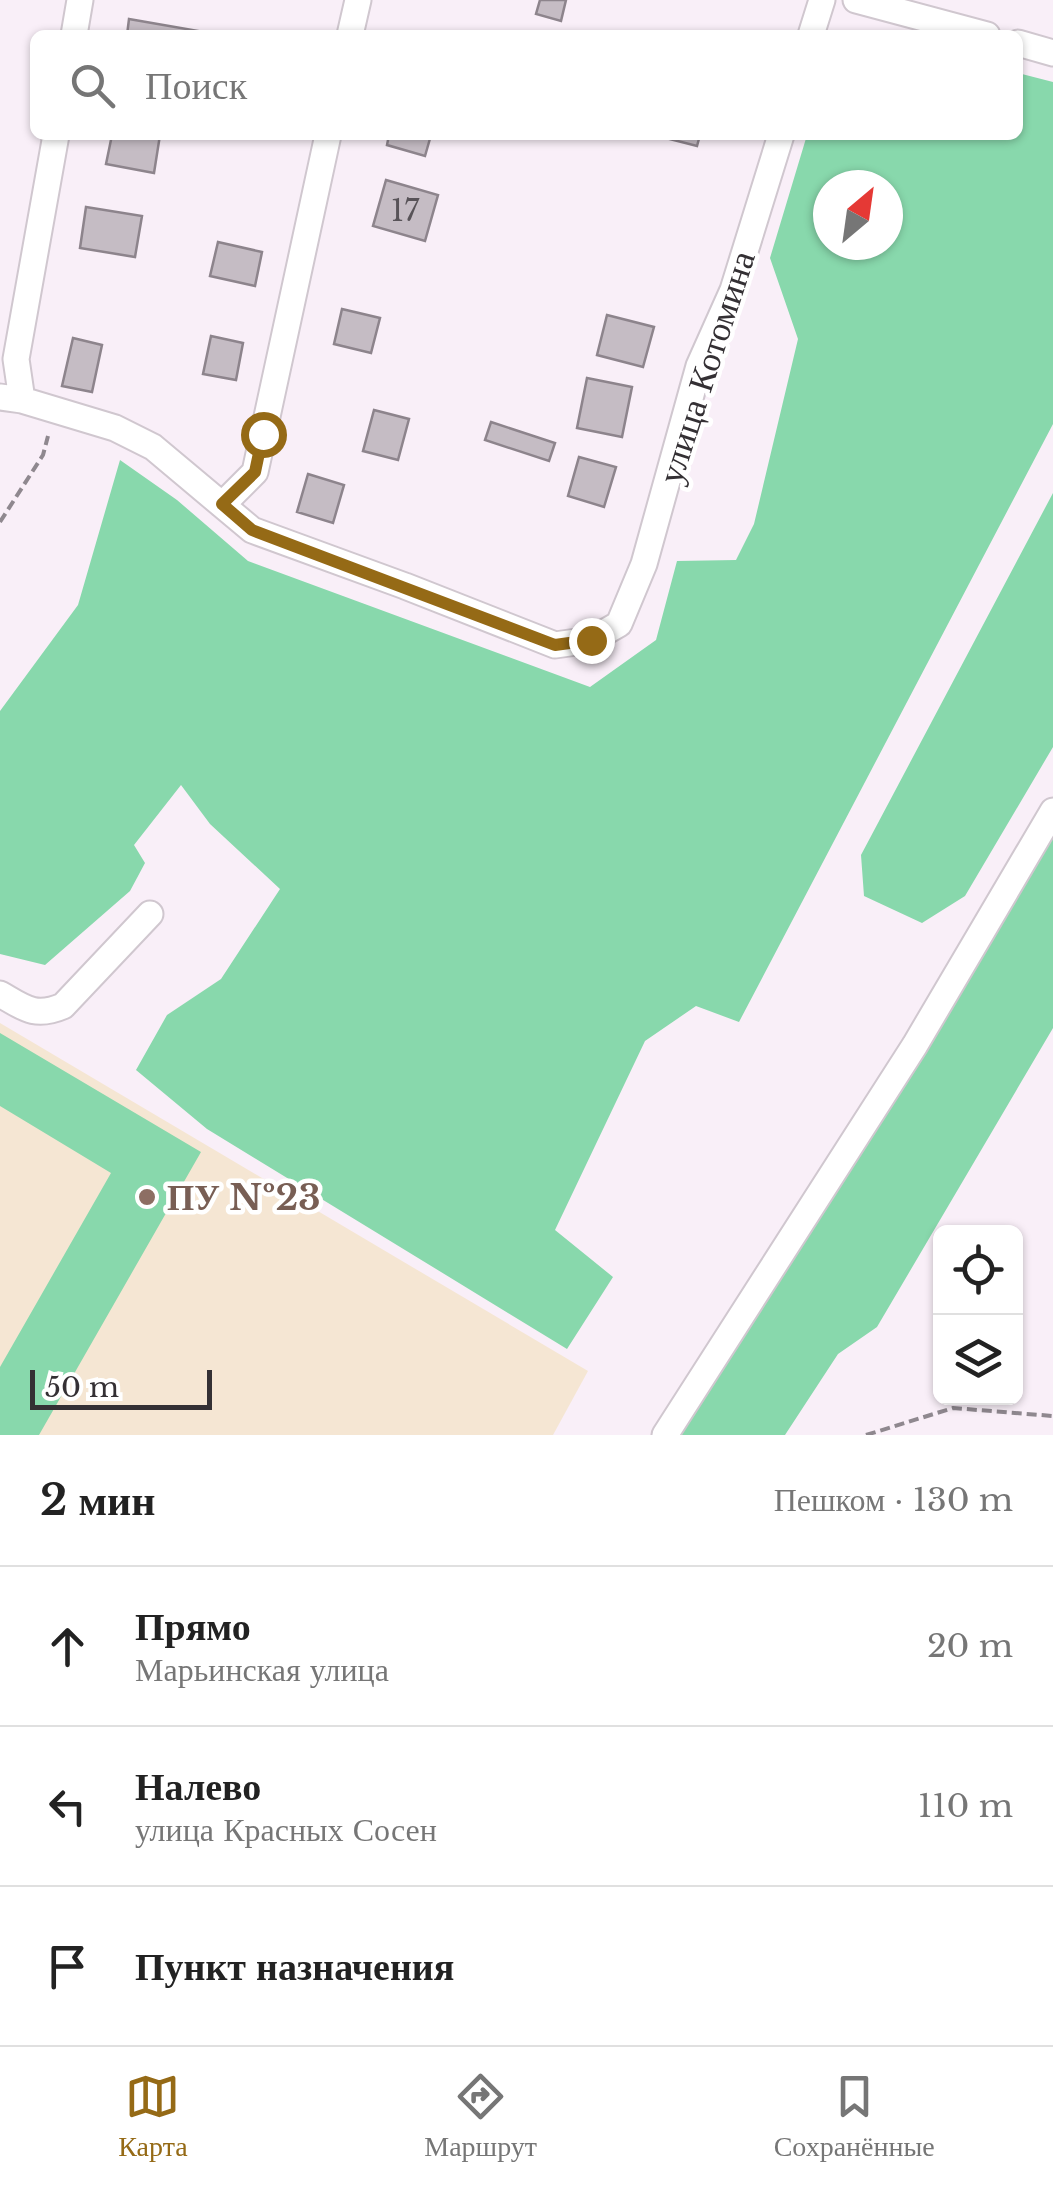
<!DOCTYPE html>
<html lang="ru">
<meta charset="utf-8">
<style>
:root{--surface:#fff;--page:#f6f6f6;--text:#222;--muted:#767676;--line:#e0e0e0;--accent:#956a16}
body{margin:0;font-family:"Libre Baskerville",serif;background:var(--page);color:var(--text)}
.controls{position:absolute;right:30px;bottom:30px;display:grid;overflow:hidden;border-radius:15px;box-shadow:0 2px 8px #0004}
.controls button{width:90px;height:90px;display:grid;place-items:center;padding:0;border:0;border-bottom:2px solid var(--line);background:var(--surface);color:var(--text);font:50px sans-serif}
.compass{position:absolute;left:813px;top:170px;width:90px;height:90px;border-radius:50%;background:var(--surface);box-shadow:0 2px 8px #0004;rotate:29deg}
.scale{position:absolute;left:30px;bottom:25px;width:182px;box-sizing:border-box;padding-left:10px;border:5px solid #343034;border-top:0;font-size:28px;line-height:35px;white-space:nowrap;color:#343034;-webkit-text-stroke:8px #fff;paint-order:stroke}
.stop{position:absolute;width:30px;height:30px;margin:-22px;border:8px solid #956a16;border-radius:50%;background:#fff}
.stop.end{background:#956a16;border-color:#fff;box-shadow:0 2px 10px #0008}
.list{margin:0;padding:0;list-style:none}
h2{display:flex;justify-content:space-between;align-items:center;height:130px;margin:0;padding:0 40px;font-size:42px}
h2 small{font-size:32px;font-weight:400;color:var(--muted)}
.list li{display:grid;grid-template-columns:65px 1fr auto;gap:30px;align-items:center;box-sizing:border-box;height:160px;padding:0 40px;border-top:2px solid var(--line)}
.list b{display:block;font-size:38px;white-space:nowrap}
.list p{margin:0;font-size:32px;white-space:nowrap;color:var(--muted)}
.list em{font-size:32px;font-style:normal;color:var(--muted)}
.icon{flex:none;width:55px;height:55px;fill:none;stroke:currentColor;stroke-width:2;stroke-linecap:round;stroke-linejoin:round}
.map{position:relative;flex:none;width:1053px;height:1435px;overflow:hidden}
.search{position:absolute;background:var(--surface);box-shadow:0 2px 8px #0004;left:30px;right:30px;top:30px;height:110px;display:flex;align-items:center;gap:25px;box-sizing:border-box;padding:0 35px;border-radius:15px;color:var(--muted);font-size:38px}
.sheet{height:610px;background:var(--surface)}
nav{display:flex;justify-content:space-around;align-items:center;box-sizing:border-box;height:140px;border-top:2px solid var(--line);background:var(--surface);font-size:28px;color:var(--muted)}
nav a{display:grid;justify-items:center;gap:5px}
nav .on{color:var(--accent)}
.map>svg:first-child{display:block}
</style>
<div class="map">
<svg width="1053" height="1435" viewBox="0 0 1053 1435">
<rect width="100%" height="100%" fill="#f9eff8"/>
<path fill="#f5e6d3" d="M0,1023L588,1371L553,1435H0Z"/>
<path fill="#88d8ac" fill-rule="evenodd" d="M1018,73L1053,82V424L739,1022L696,1006L645,1041L555,1230L613,1277L567,1349L207,1129L136,1070L167,1015L221,979L280,889L210,824L181,785L134,845L145,863L130,891L45,965L0,954V711L78,605L120,460L177,500L248,561L590,687L656,640L677,561L736,560L754,524L798,339L770,258L807,135H1018ZM888,185V245H828V185Z
M1053,493V747L965,896L922,923L864,896L861,855Z
M1053,828V1028L877,1327L838,1354L785,1435H677Z
M0,1033L201,1152L39,1435H0V1367L111,1173L0,1106Z"/>
<path fill="#c5bcc4" stroke="#8d848c" stroke-width="2.5" d="M540,0H566L561,21L536,14Z
M129,19L204,32V35H127Z
M112,135H160L154,173L106,164Z
M389,135H431L425,156L387,145Z
M654,135H700L697,146Z
M386,180L438,195L425,241L373,226Z
M86,207L142,216L135,257L80,248Z
M218,242L262,252L255,286L210,276Z
M342,309L380,318L371,353L334,344Z
M607,315L654,327L643,367L597,355Z
M211,336L243,343L236,380L203,374Z
M73,338L102,345L92,392L62,386Z
M587,378L632,387L622,437L577,428Z
M374,410L409,419L398,460L363,451Z
M491,422L555,443L549,461L485,440Z
M579,457L616,467L604,507L568,496Z
M308,474L344,485L333,523L297,512Z"/>
<g fill="none" stroke-linecap="round" stroke-linejoin="round">
<g stroke="#d0c7cf" stroke-width="29">
<path id="minor" d="M856,0L987,35
M74,35L80,0
M350,35L358,0
M811,35L822,0
M1018,43L1053,53
M0,397L22,400L115,428L153,447L252,530L405,586L555,645L591,640L619,624L644,564L699,366L733,290L781,135
M22,400L16,359L56,135
M222,505L255,472L328,135
M0,994C24,1008 35,1018 63,1006L150,914
M665,1435L915,1045L1053,811"/>
</g>
<path stroke="#8f888f" stroke-width="4" stroke-dasharray="10 5" stroke-linecap="butt" d="M0,522L43,455L48,436
M866,1435L953,1408L1053,1416"/>
<use href="#minor" stroke="#fff" stroke-width="25"/>
</g>
<g fill="none" stroke-linecap="round" stroke-linejoin="round">
<path stroke="#956a16" stroke-width="12" d="M263,434L255,472L222,504L252,530L555,645L591,640"/>
</g>
<circle fill="#8d6e63" stroke="#fff" stroke-width="4" cx="147" cy="1197" r="10"/>
<g text-anchor="middle" dominant-baseline="central" stroke-width="9" stroke-linejoin="round" paint-order="stroke">
<g font-size="30" fill="#585358">
<text x="405" y="210">17</text>
</g>
<g font-size="35" fill="#343034" stroke="#fff">
<text transform="translate(706 367) rotate(-72)">улица Котомина</text>
</g>
<g font-size="35" font-weight="bold" fill="#785e54" stroke="#fff" text-anchor="start">
<text x="167" y="1197">ПУ №23</text>
</g>
</g>
</svg>
<div class="controls">
<button><svg class="icon" aria-label="locate" viewBox="0 0 24 24"><circle cx="12" cy="12" r="6"/><path d="M12 2v4M12 18v4M2 12h4M18 12h4"/></svg></button>
<button><svg class="icon" aria-label="layers" viewBox="0 0 24 24"><path d="M12 4l9 5-9 5-9-5zM3 14l9 5 9-5"/></svg></button>
</div>
<svg class="compass" viewBox="-18 -18 36 36"><path d="M0-13l5 13h-10z" fill="#e53935"/><path d="M0 13l5-13h-10z" fill="#767676"/></svg>
<div class="scale">50 m</div>
<div class="stop" style="left:263px;top:434px"></div>
<div class="stop end" style="left:591px;top:640px"></div>
<div class="search"><svg class="icon" aria-label="search" viewBox="0 0 24 24"><circle cx="10" cy="10" r="6"/><path d="M15 15l6 6"/></svg>Поиск</div>
</div>
<section class="sheet">
<h2>2 мин<small>Пешком · 130 m</small></h2>
<ul class="list">
<li><svg class="icon" aria-label="ahead" viewBox="0 0 24 24"><path d="M12 20V5M6 11l6-6 6 6"/></svg><div><b>Прямо</b><p>Марьинская улица</p></div><em>20 m</em></li>
<li><svg class="icon" aria-label="left" viewBox="0 0 24 24"><path d="M17 20v-9H6M10 6l-5 5 5 5"/></svg><div><b>Налево</b><p>улица Красных Сосен</p></div><em>110 m</em></li>
<li><svg class="icon" aria-label="arrive" viewBox="0 0 24 24"><path d="M6 21V4h12l-3 4 3 4H6"/></svg><div><b>Пункт назначения</b></div></li>
</ul>
</section>
<nav>
<a class="on"><svg class="icon" aria-label="map" viewBox="0 0 24 24"><path d="M3 6l6-2 6 2 6-2v14l-6 2-6-2-6 2zM9 4v14M15 6v14"/></svg>Карта</a>
<a><svg class="icon" aria-label="directions" viewBox="0 0 24 24"><path d="M12 3l9 9-9 9-9-9zM9 14v-3h6M13 9l2 2-2 2"/></svg>Маршрут</a>
<a><svg class="icon" aria-label="saved" viewBox="0 0 24 24"><path d="M7 4h10v16l-5-4-5 4z"/></svg>Сохранённые</a>
</nav>
